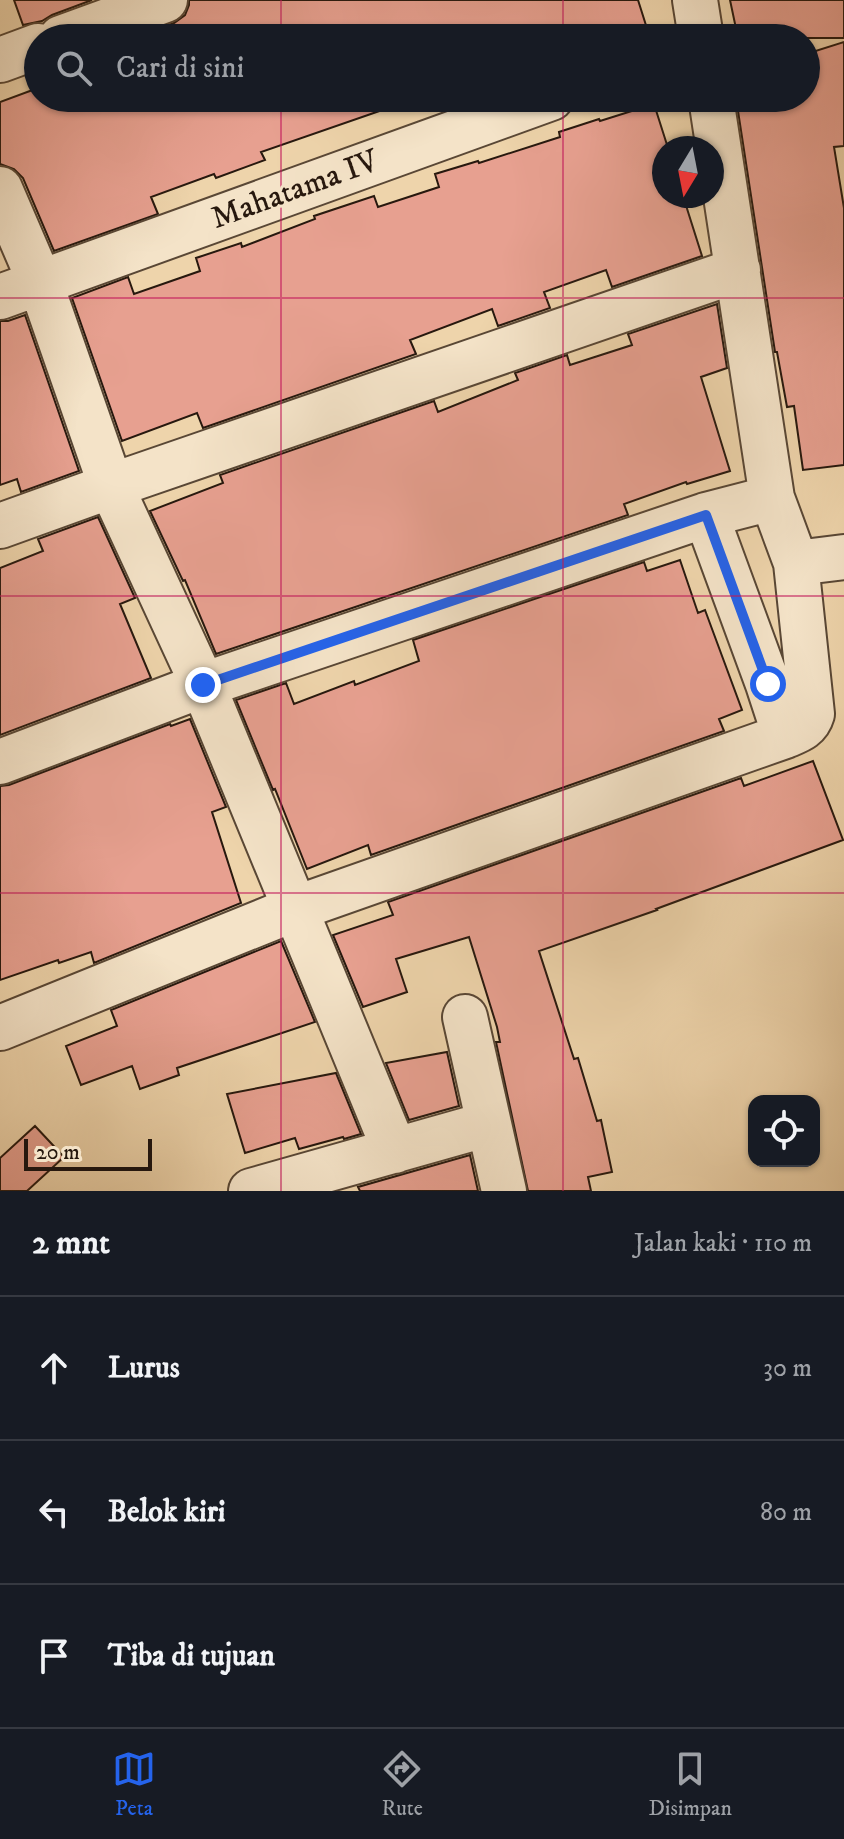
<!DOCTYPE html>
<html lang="id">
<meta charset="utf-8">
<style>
:root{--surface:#171b24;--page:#20242c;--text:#f1f3f6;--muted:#9ea1a6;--line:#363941;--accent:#2563eb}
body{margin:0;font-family:"IM FELL DW Pica",serif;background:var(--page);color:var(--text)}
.controls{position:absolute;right:24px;bottom:24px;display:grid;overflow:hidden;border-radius:16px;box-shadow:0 2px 6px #0004}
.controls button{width:72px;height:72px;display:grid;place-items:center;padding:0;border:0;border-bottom:2px solid var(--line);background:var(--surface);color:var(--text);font:40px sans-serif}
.compass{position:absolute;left:652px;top:136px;width:72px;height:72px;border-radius:50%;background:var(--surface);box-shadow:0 2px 6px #0004;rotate:190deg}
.scale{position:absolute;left:24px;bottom:20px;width:128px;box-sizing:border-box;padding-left:8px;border:4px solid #27180e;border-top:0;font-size:22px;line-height:28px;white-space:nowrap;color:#27180e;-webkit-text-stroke:6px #f4e3c8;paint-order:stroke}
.stop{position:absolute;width:24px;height:24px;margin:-18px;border:6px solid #2563eb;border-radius:50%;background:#fff}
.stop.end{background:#2563eb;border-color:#fff;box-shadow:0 2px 8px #0008}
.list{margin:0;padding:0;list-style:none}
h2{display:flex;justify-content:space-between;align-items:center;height:104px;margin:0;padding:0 32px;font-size:34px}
h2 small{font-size:26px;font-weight:400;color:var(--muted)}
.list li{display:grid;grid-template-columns:52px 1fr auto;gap:24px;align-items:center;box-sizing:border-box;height:144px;padding:0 32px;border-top:2px solid var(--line)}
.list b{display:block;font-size:30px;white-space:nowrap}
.list em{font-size:26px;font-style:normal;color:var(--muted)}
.icon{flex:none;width:44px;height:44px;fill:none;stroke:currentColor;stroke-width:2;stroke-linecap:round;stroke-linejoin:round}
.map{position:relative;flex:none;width:844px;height:1191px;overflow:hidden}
.search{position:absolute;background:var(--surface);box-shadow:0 2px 6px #0004;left:24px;right:24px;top:24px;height:88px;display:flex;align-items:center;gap:20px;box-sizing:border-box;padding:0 28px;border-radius:44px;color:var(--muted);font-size:30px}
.sheet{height:536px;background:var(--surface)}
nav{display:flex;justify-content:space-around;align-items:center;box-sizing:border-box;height:112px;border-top:2px solid var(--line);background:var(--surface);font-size:22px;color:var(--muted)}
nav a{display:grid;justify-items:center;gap:4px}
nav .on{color:var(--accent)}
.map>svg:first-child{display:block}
</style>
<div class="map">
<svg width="844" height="1191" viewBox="0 0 844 1191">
<rect width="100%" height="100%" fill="#eed4ab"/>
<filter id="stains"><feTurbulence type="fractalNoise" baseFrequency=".0025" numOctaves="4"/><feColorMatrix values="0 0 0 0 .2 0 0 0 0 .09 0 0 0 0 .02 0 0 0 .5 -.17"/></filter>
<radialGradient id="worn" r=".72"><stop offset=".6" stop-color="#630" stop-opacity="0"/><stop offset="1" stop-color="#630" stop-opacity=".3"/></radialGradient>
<path fill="#e7a090" stroke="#27180e" stroke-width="2" d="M14,0H92L52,15L42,21L23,25Z
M189,0H638L650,38H134L174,23L185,15L189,5Z
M730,0H844V38H738Z
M844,42V146L834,147L844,208V465L803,470L794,406L787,407L777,352H775L736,98H806V54Z
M38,88V98H417L261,152L265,160L216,178L214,174L151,197L158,214L54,251L23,178L14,169L0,164V102Z
M654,104L668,148H664V196H683L702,256L612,287L606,270L544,292L550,308L498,326L492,309L410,340L416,354L203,428L197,413L122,441L72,298L128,277L134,294L200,271L196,258L241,243L242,247L315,219L314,216L374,196L378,207L439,187L435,174L478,161L479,163L560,137L559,132L599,119L600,121Z
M717,304L727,368L701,377L730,471L687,484L686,482L624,504L628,515L216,654L185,580L183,581L150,511L223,483L220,475L434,401L438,412L518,380L515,373L567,355L570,365L632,345L628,334Z
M25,315L79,471L21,492L17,479L0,485V321H8Z
M98,517L135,598L120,604L151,678L0,735V568L43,551L38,539Z
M680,560L698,613L705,610L742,710L719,719L724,731L371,855L368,845L307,869L275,789L273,790L236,700L286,683L294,704L354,681L355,685L419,661L413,640L644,562L647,571Z
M190,719L226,807L212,812L241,903L94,963L91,952L59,963L58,960L0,980V786L9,785L170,724L171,726Z
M813,761L843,840L656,909L657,910L539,951L574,1059L578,1058L597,1121L601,1120L612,1172L588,1177L591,1191H528L496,1042H500L497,1027L469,937L396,959L407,992L363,1007L333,935L393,915L388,902L741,778L744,786Z
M281,941L315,1022L177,1068L179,1075L140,1089L132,1066L81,1085L66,1046L117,1026L111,1010Z
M447,1052L459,1106L409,1120L386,1063Z
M336,1073L361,1134L344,1139L343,1137L299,1149L295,1138L245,1153L227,1094Z
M35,1126L64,1157L27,1191H0V1158Z
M470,1155L478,1191H360L358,1187Z"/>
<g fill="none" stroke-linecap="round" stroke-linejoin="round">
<g stroke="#594735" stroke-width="48">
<path id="minor" d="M695,0L701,38
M61,38L165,0
M0,60L38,46
M0,189L40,282L111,486L203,685L395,1151
M0,297L551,98
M706,515L768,684L785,736
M0,526L111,486L738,270
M796,563L844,557
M0,762L203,685L706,515L772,498
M465,1017L504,1191
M0,1028L294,909L785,736C797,731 808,728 812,714L796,563L772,498L711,98
M251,1191L488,1124"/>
</g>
<use href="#minor" stroke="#f4e3c8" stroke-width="44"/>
</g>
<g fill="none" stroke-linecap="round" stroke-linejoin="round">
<path stroke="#2563eb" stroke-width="10" d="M203,685L706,515L768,684"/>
</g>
<path fill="none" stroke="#c2185b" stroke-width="2" stroke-opacity="0.55" d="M281,0V38M563,0V38M281,98V1191M563,98V1191M0,298H844M0,596H844M0,893H844"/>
<g text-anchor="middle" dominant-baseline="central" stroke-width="6" stroke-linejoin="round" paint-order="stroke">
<g font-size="32" fill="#27180e" stroke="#f4e3c8">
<text transform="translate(295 190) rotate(-20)">Mahatama IV</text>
</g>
</g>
<rect width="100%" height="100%" filter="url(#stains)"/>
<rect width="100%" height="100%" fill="url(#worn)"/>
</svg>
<div class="controls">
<button><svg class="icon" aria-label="locate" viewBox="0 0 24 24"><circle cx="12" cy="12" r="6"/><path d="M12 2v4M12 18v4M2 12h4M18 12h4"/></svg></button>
</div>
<svg class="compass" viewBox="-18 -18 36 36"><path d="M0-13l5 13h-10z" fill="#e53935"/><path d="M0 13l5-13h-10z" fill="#9ea1a6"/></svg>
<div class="scale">20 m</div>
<div class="stop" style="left:768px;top:684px"></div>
<div class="stop end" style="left:203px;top:685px"></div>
<div class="search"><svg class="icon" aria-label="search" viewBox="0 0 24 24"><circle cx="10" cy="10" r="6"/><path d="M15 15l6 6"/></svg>Cari di sini</div>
</div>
<section class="sheet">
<h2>2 mnt<small>Jalan kaki · 110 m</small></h2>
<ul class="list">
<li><svg class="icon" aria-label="ahead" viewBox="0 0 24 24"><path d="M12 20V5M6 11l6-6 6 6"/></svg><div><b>Lurus</b></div><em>30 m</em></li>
<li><svg class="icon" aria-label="left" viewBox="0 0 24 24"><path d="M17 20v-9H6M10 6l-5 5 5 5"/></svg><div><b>Belok kiri</b></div><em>80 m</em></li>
<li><svg class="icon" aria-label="arrive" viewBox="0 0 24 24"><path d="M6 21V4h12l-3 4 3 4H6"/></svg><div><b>Tiba di tujuan</b></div></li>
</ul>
</section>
<nav>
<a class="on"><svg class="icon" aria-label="map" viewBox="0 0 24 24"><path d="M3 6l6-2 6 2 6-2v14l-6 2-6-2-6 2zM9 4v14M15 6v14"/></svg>Peta</a>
<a><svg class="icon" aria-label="directions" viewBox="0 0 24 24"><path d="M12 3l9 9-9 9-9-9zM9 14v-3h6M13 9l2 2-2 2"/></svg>Rute</a>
<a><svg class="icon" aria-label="saved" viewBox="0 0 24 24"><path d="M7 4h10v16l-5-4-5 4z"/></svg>Disimpan</a>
</nav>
